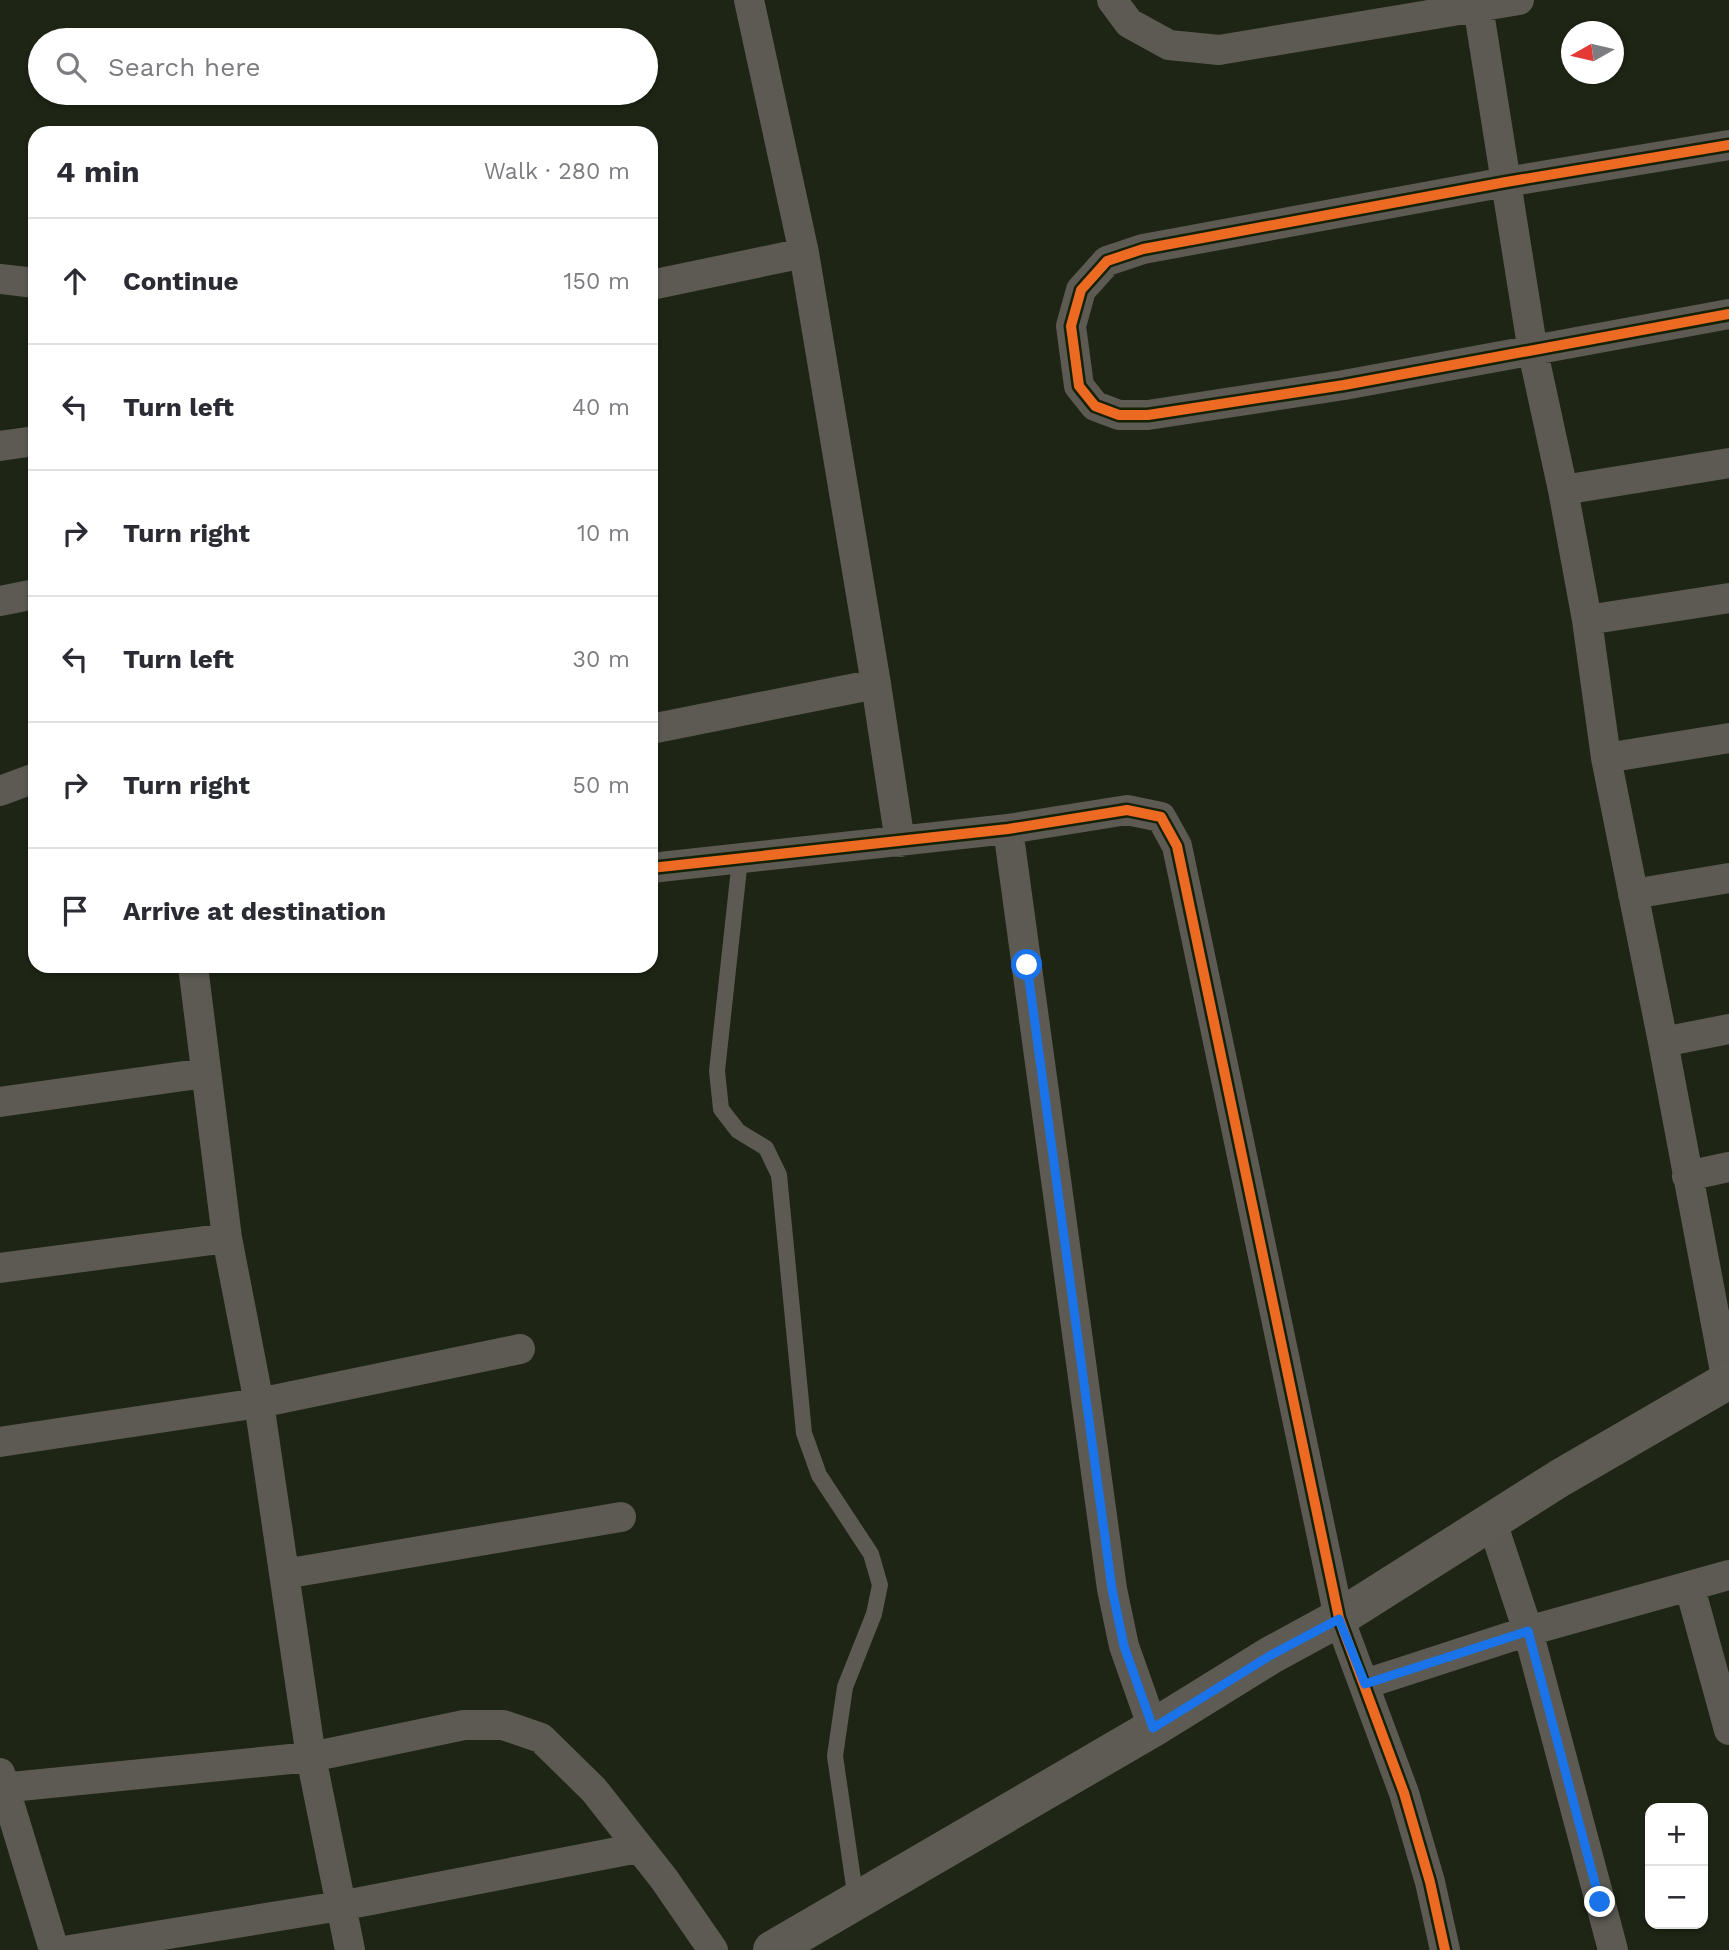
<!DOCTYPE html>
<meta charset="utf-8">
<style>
:root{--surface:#fff;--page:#f7f7f7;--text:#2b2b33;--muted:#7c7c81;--line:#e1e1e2}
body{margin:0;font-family:"Work Sans",sans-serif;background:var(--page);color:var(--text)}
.controls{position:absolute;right:21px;bottom:21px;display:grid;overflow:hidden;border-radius:14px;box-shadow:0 2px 5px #0004}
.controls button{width:63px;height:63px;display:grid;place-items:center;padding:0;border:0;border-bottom:2px solid var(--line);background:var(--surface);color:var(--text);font:35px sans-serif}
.compass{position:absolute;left:1561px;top:21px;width:63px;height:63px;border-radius:50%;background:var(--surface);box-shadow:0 2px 5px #0004;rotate:262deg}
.stop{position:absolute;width:21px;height:21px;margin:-16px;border:5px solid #1a73e8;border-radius:50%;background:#fff}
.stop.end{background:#1a73e8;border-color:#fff;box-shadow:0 2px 7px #0008}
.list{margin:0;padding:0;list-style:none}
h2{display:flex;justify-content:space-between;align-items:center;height:91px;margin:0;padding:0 28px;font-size:30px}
h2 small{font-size:23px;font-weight:400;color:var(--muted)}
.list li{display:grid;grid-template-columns:46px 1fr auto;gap:21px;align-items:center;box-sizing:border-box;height:126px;padding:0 28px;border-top:2px solid var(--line)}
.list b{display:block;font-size:26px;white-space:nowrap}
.list em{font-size:23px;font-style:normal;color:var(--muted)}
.icon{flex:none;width:38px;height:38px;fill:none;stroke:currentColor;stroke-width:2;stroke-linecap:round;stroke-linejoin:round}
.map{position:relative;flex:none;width:1729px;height:1950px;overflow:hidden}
.search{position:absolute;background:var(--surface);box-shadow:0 2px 5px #0004;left:28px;top:28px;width:630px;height:77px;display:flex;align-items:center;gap:18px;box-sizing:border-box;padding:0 24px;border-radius:38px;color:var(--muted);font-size:26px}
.panel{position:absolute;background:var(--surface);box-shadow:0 2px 5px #0004;left:28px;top:126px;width:630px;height:847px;border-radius:21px}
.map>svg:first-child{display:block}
</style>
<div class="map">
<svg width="1729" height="1950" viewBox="0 0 1729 1950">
<rect width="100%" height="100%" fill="#1e2514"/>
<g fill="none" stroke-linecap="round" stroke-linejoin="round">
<path stroke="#5c5a53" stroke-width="16" d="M740,859L717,1071L721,1109L738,1131L766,1148L779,1175L804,1433L819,1475L871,1554L880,1585L874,1614L845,1687L835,1756L856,1900"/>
<path stroke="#5c5a53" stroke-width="30" d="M749,0L804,253L876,684L900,842
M1112,0L1129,23L1169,45L1219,50L1519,0
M1477,0L1533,352L1563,490L1587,620L1606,758L1663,1042L1727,1382
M1729,145L1506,182L1143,249L1107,261L1081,290L1071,326L1079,386L1095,406L1119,415H1148L1344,385L1729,314
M0,279L35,283
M651,285L804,253
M0,446L35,441
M1563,490L1729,463
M0,601L35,594
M1587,620L1729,598
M651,729L876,684
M1606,758L1729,738
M0,791L35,778
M1008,829L1112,1589L1124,1646L1153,1728
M651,868L1008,829L1127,810L1161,817L1177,846L1339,1618L1404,1793L1430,1882L1445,1950
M1633,894L1729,878
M193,966L227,1238L259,1403L311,1757L350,1950
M1663,1042L1729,1029
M0,1102L205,1073
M1687,1176L1729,1167
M0,1268L227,1238
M0,1442L259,1403L520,1349
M1492,1522L1528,1631L1613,1950
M284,1574L621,1517
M1690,1588L1729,1730
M1365,1684L1528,1631L1729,1575
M0,1773L54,1950
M0,1788L311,1757L464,1725H503L541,1738L594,1790L664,1879L713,1950
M70,1950L340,1906L638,1848"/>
<path stroke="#5d5b53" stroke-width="38" d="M772,1950L1153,1728L1271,1655L1339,1618L1560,1478L1729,1380"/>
<g stroke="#152105" stroke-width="15">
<path id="cycleway" d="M1729,145L1506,182L1143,249L1107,261L1081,290L1071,326L1079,386L1095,406L1119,415H1148L1344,385L1729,314
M651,868L1008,829L1127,810L1161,817L1177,846L1339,1618L1404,1793L1430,1882L1445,1950"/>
</g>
<use href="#cycleway" stroke="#ed6a23" stroke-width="10"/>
</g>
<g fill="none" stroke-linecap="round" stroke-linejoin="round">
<path stroke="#1a73e8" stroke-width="9" d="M1027,965L1112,1589L1124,1646L1153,1728L1271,1655L1339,1619L1365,1684L1528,1631L1600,1902"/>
</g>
</svg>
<div class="controls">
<button>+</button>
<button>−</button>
</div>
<svg class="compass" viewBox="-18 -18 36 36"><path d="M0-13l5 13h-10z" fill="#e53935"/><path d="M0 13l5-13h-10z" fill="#7c7c81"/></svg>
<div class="stop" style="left:1027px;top:965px"></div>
<div class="stop end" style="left:1600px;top:1902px"></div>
<div class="search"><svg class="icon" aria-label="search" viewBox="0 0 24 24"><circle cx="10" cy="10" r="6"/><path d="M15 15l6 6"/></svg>Search here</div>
<section class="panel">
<h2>4 min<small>Walk · 280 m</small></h2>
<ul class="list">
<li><svg class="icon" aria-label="ahead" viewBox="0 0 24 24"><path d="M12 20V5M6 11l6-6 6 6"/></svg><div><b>Continue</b></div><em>150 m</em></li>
<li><svg class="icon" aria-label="left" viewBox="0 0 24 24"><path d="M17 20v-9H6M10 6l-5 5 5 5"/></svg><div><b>Turn left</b></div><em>40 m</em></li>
<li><svg class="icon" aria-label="right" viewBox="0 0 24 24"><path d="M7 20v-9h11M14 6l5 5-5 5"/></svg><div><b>Turn right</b></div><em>10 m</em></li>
<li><svg class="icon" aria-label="left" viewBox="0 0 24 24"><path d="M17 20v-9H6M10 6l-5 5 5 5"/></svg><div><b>Turn left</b></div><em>30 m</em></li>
<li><svg class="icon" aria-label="right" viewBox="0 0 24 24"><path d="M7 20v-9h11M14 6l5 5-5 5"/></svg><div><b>Turn right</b></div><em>50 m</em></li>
<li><svg class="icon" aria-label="arrive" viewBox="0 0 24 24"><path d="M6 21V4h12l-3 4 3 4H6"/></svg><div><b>Arrive at destination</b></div></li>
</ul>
</section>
</div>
